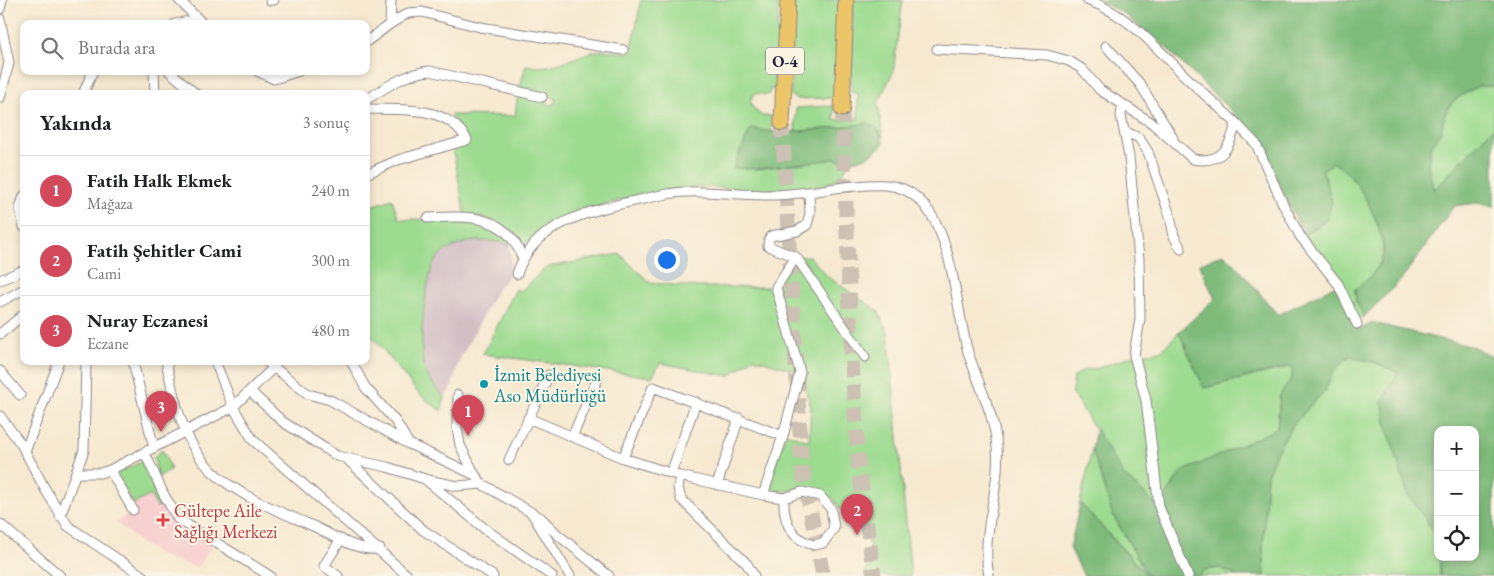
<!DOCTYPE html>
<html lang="tr">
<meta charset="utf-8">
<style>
:root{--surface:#fff;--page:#f6f6f6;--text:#202124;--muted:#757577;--line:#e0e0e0;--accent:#d1495b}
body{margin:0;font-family:"EB Garamond",serif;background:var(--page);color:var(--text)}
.controls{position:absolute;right:15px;bottom:15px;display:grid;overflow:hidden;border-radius:10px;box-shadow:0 2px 8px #0003}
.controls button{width:45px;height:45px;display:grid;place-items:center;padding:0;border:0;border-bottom:1px solid var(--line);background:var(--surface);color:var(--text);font:25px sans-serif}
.you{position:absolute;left:666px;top:259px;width:18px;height:18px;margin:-12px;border:4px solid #fff;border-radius:50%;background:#1a73e8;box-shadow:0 0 0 8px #1a73e833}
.badge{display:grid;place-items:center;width:32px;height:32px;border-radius:50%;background:var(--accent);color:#fff;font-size:16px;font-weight:700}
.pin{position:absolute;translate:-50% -41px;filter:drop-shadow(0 1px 2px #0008)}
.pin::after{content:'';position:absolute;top:26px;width:18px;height:15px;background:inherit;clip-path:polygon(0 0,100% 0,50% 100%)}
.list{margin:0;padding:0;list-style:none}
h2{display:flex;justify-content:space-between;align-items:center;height:65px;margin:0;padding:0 20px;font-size:21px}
h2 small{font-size:16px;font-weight:400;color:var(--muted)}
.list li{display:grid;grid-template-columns:32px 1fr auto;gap:15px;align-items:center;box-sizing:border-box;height:70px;padding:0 20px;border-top:1px solid var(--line)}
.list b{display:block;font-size:19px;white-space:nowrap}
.list p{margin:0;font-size:16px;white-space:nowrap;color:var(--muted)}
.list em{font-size:16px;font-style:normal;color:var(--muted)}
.icon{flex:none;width:28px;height:28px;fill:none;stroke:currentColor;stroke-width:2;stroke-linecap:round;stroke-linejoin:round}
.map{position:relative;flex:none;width:1494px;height:576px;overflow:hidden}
.search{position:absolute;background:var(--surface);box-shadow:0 2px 8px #0003;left:20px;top:20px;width:350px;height:55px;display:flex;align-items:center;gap:12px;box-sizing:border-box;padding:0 18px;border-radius:10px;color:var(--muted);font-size:19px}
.panel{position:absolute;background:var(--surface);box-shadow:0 2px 8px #0003;left:20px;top:90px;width:350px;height:275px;border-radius:10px}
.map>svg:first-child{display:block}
</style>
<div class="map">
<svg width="1494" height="576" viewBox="0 0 1494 576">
<rect width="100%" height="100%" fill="#fcf5e5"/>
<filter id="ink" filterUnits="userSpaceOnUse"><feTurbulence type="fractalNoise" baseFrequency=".02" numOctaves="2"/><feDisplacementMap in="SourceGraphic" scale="10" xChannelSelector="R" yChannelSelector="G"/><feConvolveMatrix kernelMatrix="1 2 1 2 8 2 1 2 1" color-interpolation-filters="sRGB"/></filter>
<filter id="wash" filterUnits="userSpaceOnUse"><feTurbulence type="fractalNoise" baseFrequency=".0096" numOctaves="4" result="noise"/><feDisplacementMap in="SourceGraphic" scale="20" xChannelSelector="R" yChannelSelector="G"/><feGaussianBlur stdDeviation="1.12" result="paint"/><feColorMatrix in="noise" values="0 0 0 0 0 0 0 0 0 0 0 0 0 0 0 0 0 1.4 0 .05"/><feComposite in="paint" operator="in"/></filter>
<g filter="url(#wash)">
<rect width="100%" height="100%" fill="#f6e9d0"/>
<path fill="#f7d0cf" d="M150,495L157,507L162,504L173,520L212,545L197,567L162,556L141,543L116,522L136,508L134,504Z"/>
<path fill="#d2bec5" d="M477,241L504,242L510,246L511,267L507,278L497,289L460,359L451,388L445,398L436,389L425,368L422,341L427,283L438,257L457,245Z"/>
<path fill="#9ddb90" stroke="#607e66" d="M641,0H778L777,89H770L769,94C764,96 759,92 754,94C746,104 755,110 762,116H771V131L761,132L739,151L738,160L803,162L836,159L847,163C847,202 728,187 703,187C694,187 685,188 676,189C663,190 649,194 635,197C586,208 563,215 522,247C504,221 496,219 465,215L452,145L465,136L450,115L515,116L518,94L534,98L551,105L555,103L556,99L544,92L520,87L526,65C551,72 573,56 596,51C605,49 618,52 628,53L632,48Z
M794,0H839L835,95L831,98L798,99L791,96Z
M853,0H903L893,72L878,103L883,138L876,127L795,131L796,108L834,106V120L858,119V93H851Z
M1478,86H1494V127L1434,190L1428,167L1430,148L1441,131L1445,114L1453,101Z
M1333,162C1339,167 1346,171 1351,177C1364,191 1386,235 1383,254C1381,268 1366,283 1355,290L1356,301L1364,317L1359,318L1304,235L1327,220L1332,202L1322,170Z
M392,199L399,219C422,220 486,216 502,233C505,236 508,242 510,246C502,240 491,241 481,241C468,240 448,247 438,257C424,272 418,351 425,370C430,381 437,390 445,398L441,411L419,394L373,337L366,339V208Z
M620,254L650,283L698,287H776L796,257L809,256L828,277L878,311L888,332L911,576H865V571L873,563L867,537L857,524L851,527L833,498C820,495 805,488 792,490C783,491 777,492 767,490L786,433L809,441L811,407L800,372L753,358L729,376L660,363L652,377L483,354L516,289L521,291L547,267Z
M1179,332L1204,388L1293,366L1292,378L1280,395L1277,429L1255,441L1159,507L1124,476L1072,392L1074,377L1083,370L1098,368L1134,355L1161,351Z
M1348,356L1373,362L1399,372L1382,401L1408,495L1438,537L1440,576H1265L1263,548L1267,475L1277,451L1291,428L1315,400L1324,393L1333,372Z
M1092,449L1112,513L1148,576L1080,503Z
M162,450L171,469L158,477L154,457Z
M143,461L155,486L153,488L162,504L157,507L150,495L134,504L116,474Z
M1220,568L1237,576H1199L1204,570Z"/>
<path fill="#7ebb7a" stroke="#506e5a" d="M1097,0H1494V86H1478L1453,101L1445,114L1441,131L1430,148L1428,167L1434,190L1494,127V207L1477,203L1454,206L1401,280L1364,317L1356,301L1355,289C1366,283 1381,267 1383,254C1386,235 1364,191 1351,177C1346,171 1339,167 1333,162L1323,170L1332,202L1327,220L1304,235L1255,134L1166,48L1123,13Z
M867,123L876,127L884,143C873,157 852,165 836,159L757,169L733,168L750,130L755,128C772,138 844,126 867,123Z
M1223,254L1233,262L1278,315L1338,284L1357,324L1358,330L1373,323L1474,347L1494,358V576H1440V557H1475V430H1438V537L1408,495L1387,427L1382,401L1398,372L1373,362L1348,357L1333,372L1324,393L1315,400L1291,428L1277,451L1267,475L1263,548L1265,576H1237L1220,568L1204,570L1199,576H1148L1112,513L1092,449L1096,429L1124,476L1159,507L1181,472L1277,429L1280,395L1292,378V366L1204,388L1179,332L1215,299L1199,264Z
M1080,503L1147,576H1084L1070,548Z"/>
</g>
<g filter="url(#ink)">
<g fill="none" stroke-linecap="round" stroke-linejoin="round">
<path stroke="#ccc1b2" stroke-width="15" stroke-dasharray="15 8" stroke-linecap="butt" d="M842,109L852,363L858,460L874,576
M782,123L802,467L823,576"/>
<g stroke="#8c8686" stroke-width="11">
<path id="street" d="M179,0L203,24
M270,0H274
M0,9L2,0
M0,19L9,63L0,98
M175,24L197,19
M390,24L408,13L422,12L480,27L623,50
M366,42L390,24L391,0
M1106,46L1140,84L1173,138
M937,49L1047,55L1069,61L1082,69L1100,90L1152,123L1193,159C1222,164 1230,148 1236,123C1218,106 1199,90 1182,73C1153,44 1127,14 1087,0
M154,71L155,94
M169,71L196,94
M257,71L274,79L299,71
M83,94L93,71
M366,100C386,87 406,73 430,71L542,97
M1123,104L1121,115L1129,157L1139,259L1140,319L1134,355L1146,400L1159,507L1188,576
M366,109C401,110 447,104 467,140L398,160L366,174
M1236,123L1256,144L1283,204L1300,236L1338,284L1357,324
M1124,131L1139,138L1148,152L1170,216L1174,236L1181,249
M809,193L810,213L807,225L797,231L771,236L769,239L768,246L796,257L865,357
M24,196L20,208L24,227
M428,218C467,216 506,213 522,257
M517,274C535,215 610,207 662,195C698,187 733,196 770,195C808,195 847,183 886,185C897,186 908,190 916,197C954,228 955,307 968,352C978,384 995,415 997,448C1001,490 980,534 989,576
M0,280L24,270
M0,302L24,289
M0,334L24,314
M166,361C174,399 183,444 213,472C240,497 279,511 313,526C332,535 358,552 380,549
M215,361L233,407L253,440L408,576
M266,361L308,394L330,400L409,444L475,475
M351,361L365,387L396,422L409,444
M133,362L154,448
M0,371L20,395
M250,391L283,422L337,456L387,467L425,479L485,529L552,576
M458,395L457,428L460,445L475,475L482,484L541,518L557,534L609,576
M0,416L21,444L45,489L68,526L143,576
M528,418L623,458L680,476L763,495L784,498L802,492L820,496L831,509L834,528L823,543L814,545C790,539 783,520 784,498
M572,437L598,378
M25,452L59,361
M145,453L163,493L178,519L270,576
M623,458L653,387L783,436
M348,460L423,530L493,576
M509,460L549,375
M110,470L133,510
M77,473H100L110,470L233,407L273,368
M671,473L696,402
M680,476L678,488L681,499L747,564L754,576
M428,480L457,486L482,484
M717,485L739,418
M763,495L783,436L800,372L776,287L796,257
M531,512L570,576
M60,516L84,450L86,361
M0,524L60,576
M338,576L324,566L341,539"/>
</g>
<g stroke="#8c8686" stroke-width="17">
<path id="highway" d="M842,109L846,0
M782,123L788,0"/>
</g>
<use href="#street" stroke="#fff" stroke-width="9"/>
<use href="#highway" stroke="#ecc569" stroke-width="15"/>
</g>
</g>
<circle fill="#0f9aa8" stroke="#fcf5e5" stroke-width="2" cx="484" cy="384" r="5"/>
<path fill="#e0444e" stroke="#fcf5e5" stroke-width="2" d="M160.5 512.5h5v5h5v5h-5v5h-5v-5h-5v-5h5z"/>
<g text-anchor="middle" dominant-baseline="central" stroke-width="4" stroke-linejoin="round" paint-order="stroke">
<rect fill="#fcf5e5" stroke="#63616e" stroke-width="1" x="766" y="47.5" width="38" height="27" rx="4"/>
<g font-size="16" font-weight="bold" fill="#22223b">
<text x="785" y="61">O-4</text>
</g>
<g font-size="18" fill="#0d838f" stroke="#fcf5e5" text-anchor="start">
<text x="494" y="374">İzmit Belediyesi<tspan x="494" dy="21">Aso Müdürlüğü</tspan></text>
</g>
<g font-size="18" fill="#be3a42" stroke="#fcf5e5" text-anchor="start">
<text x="174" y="510">Gültepe Aile<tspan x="174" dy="21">Sağlığı Merkezi</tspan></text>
</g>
</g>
</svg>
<div class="controls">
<button>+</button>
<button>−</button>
<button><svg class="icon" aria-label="locate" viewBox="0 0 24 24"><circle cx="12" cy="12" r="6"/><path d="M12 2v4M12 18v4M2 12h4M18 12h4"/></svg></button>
</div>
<div class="you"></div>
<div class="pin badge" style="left:468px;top:436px">1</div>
<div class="pin badge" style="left:857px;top:535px">2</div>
<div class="pin badge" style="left:161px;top:432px">3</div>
<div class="search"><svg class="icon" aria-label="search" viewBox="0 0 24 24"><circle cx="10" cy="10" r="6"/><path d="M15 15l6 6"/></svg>Burada ara</div>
<section class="panel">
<h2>Yakında<small>3 sonuç</small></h2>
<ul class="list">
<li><span class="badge">1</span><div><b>Fatih Halk Ekmek</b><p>Mağaza</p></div><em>240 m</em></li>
<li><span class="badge">2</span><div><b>Fatih Şehitler Cami</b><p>Cami</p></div><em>300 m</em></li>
<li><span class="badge">3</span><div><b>Nuray Eczanesi</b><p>Eczane</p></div><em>480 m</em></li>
</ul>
</section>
</div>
